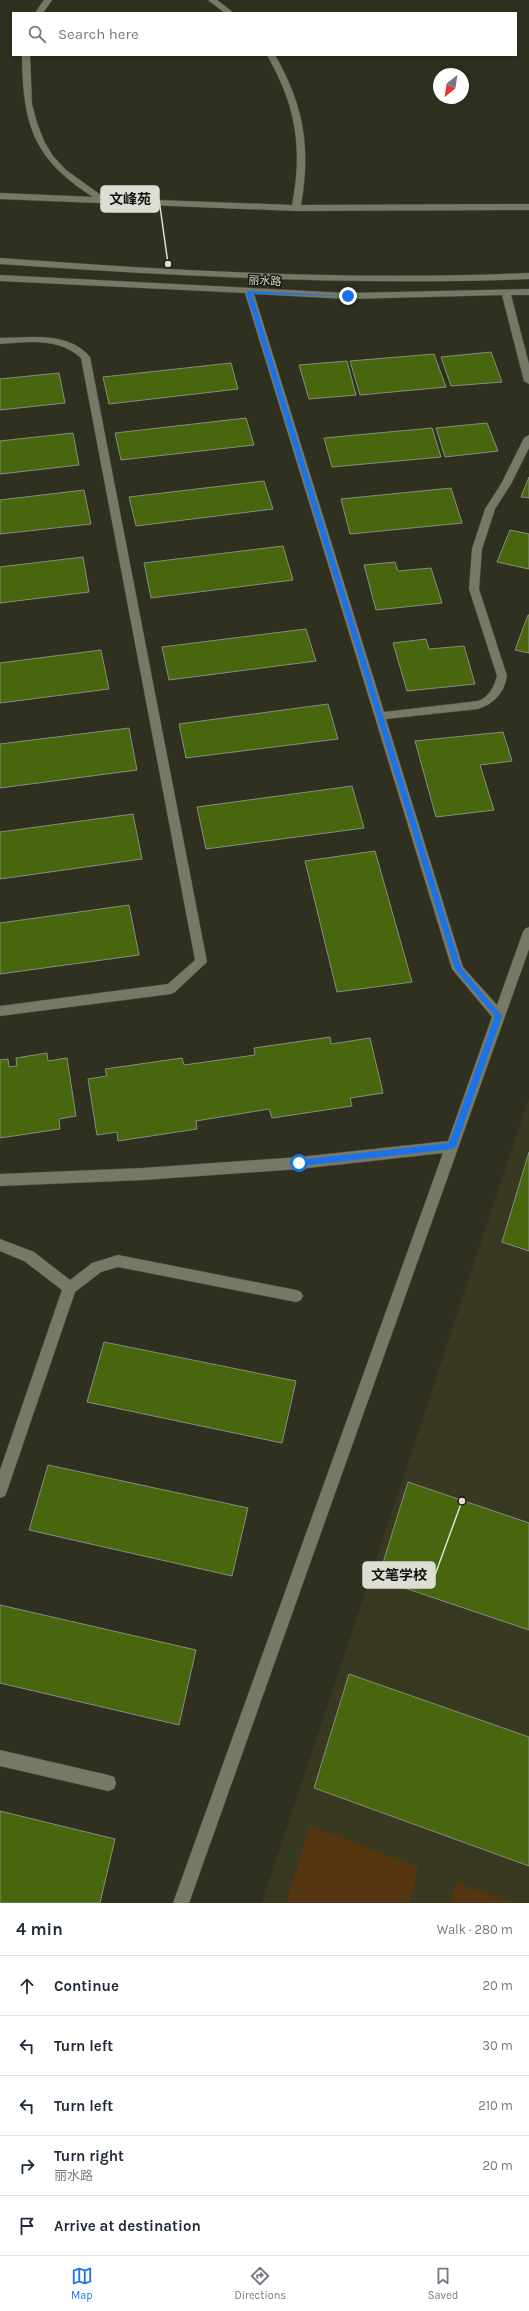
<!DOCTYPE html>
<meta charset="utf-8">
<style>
:root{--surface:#fff;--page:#f2f2f3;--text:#1f2937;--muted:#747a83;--line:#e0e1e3;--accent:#1a73e8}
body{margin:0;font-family:Karla,"Noto Sans SC",sans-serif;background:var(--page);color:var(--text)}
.compass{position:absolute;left:433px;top:68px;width:36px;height:36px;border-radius:50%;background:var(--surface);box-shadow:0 2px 6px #0003;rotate:210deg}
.stop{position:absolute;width:12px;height:12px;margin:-9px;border:3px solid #1a73e8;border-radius:50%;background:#fff}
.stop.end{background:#1a73e8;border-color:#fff;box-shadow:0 1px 4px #0008}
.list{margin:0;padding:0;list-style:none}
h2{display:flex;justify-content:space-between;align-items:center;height:52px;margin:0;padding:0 16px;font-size:17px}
h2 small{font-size:13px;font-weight:400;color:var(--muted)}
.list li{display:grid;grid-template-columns:26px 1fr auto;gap:12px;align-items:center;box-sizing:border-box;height:60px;padding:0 16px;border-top:1px solid var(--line)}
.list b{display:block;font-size:15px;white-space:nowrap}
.list p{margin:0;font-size:13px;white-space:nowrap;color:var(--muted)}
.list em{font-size:13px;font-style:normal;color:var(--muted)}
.icon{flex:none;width:22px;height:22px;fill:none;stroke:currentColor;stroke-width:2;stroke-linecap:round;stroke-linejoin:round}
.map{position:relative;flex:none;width:529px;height:1903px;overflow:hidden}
.search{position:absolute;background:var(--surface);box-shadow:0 2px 6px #0003;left:12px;right:12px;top:12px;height:44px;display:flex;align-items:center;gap:10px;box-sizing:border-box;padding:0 14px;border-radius:0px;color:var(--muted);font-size:15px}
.sheet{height:352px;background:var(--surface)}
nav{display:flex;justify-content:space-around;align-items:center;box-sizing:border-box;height:56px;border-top:1px solid var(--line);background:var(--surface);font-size:11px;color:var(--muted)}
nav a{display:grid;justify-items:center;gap:2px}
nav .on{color:var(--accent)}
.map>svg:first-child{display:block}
</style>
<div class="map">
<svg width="529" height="1903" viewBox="0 0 529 1903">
<rect width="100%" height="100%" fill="#303020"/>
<path fill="#393922" d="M529,1098V1903H262Z"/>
<path fill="#563610" d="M310,1826L419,1867L409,1903H286Z
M456,1882L512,1903H450Z"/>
<path fill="#47660e" stroke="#868e7d" d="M491,352L502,382L451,386L441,357Z
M434,354L446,387L360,395L350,361Z
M347,361L356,395L309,399L299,365Z
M231,363L238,389L109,404L103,377Z
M59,373L65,403L0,410V379Z
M246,418L254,445L121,460L115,433Z
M487,423L498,451L445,457L436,428Z
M432,428L441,457L332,467L324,438Z
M73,433L79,465L0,474V441Z
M529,477V498L521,497Z
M264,481L273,509L136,526L129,497Z
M451,488L462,523L350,534L341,499Z
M84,490L91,524L0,534V500Z
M510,530L529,534V569L497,562Z
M283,546L293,580L151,598L144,563Z
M83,557L89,592L0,603V567Z
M395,562L398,571L431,568L442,603L376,610L364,565Z
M528,615H529V653L515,650Z
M306,629L316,661L169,680L162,647Z
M426,639L429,649L464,646L475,684L407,691L393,643Z
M101,650L109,689L0,703V663Z
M328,704L338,739L186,758L179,724Z
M129,728L137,770L0,788V744Z
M503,732L512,761L480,765L494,810L436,817L415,741Z
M352,786L364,828L206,849L197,807Z
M133,814L142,859L0,879V832Z
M375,851L412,982L337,992L305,861Z
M129,905L139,955L0,974V923Z
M330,1037L331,1044L370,1038L383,1093L350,1098L352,1106L272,1118L269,1109L196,1121L197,1129L118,1141L117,1132L97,1135L88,1079L107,1076L105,1069L182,1058L184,1065L255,1055L254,1048Z
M47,1053L48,1061L67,1058L76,1116L59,1119L60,1129L0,1138V1060L8,1059L9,1067L17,1066L16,1058Z
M529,1152V1251L502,1242Z
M104,1342L296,1381L282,1443L87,1402Z
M48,1465L248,1508L232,1576L29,1530Z
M408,1482L529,1523V1630L378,1579Z
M0,1605L196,1650L179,1725L0,1683Z
M349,1674L529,1737V1866L314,1788Z
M0,1811L115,1839L100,1903H0Z"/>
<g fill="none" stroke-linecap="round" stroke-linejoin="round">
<g stroke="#4b4b3e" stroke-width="1">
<path id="minor" d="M44,0H52L43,13H35Z
M208,0H217L234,13H225Z
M22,55H30L32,104L37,123L44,141L53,156L66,170L105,198L292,205C303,147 296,106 267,55H275C304,106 311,147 301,205L529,204V210L296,211L0,199V193L93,197C32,158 23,124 22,55Z
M0,258C176,271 352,281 529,273V279C352,286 176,276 0,264Z
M0,275L348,293L529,289V295H511L529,364V384L524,381L502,295L348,299L254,294L384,712L478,701C489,697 494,687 497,676L469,589L472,549L485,509L501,484L524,438L529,435V448L511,484L495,509L482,549L479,589L507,676C504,693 494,704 478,709L386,719L463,967L497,1005L523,932L525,929L529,927V949L189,1903H173L443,1153L299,1169L143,1180L0,1186V1174L143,1168L299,1157L448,1141L492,1017L452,969L245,293L0,281Z
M34,337C54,337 76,340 90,357L207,962L175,992L171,994L0,1016V1006L168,984L195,960L81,358C58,337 28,342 0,344V338Z
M0,1239L34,1252L70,1280L92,1263L118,1255L296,1290L301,1292L303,1296L301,1300L296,1302L118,1267L101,1272L75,1292L7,1491L5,1496L0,1498V1470L62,1290L24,1261L0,1251Z
M0,1750L108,1775L114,1777L116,1783L114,1789L108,1791L0,1766Z"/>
</g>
<use href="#minor" fill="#787866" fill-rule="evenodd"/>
</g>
<path fill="#1a73e8" d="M249,291L351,296L252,294L461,968L502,1016L456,1146L452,1149L299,1166L295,1163L299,1160L449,1143L495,1016L455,969L246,292Z"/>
<g text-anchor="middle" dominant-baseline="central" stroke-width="3" stroke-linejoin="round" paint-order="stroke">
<g font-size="11" fill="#dcddd3" stroke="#181810">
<text transform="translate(265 281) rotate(3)">丽水路</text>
</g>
</g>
<path fill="none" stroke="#dcddd3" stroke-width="1.5" d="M168 264L159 199M462 1501L435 1575"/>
<g fill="#dcddd3" stroke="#181810" stroke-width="1.5">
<circle cx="168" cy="264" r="4"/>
<circle cx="462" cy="1501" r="4"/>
</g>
<g fill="#dcddd3" stroke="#dcddd3" stroke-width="1.5">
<rect x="101" y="186" width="58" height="26" rx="4"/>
<rect x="363" y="1562" width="72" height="26" rx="4"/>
</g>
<g font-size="14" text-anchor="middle" font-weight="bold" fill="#111">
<text x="130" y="204">文峰苑</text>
<text x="399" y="1580">文笔学校</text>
</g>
</svg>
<svg class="compass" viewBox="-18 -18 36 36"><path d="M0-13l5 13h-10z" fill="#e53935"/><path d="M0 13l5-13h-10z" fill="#747a83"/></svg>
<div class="stop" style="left:299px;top:1163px"></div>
<div class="stop end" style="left:348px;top:296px"></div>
<div class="search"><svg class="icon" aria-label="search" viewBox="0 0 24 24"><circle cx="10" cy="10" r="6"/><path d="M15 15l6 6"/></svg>Search here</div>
</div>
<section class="sheet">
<h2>4 min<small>Walk · 280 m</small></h2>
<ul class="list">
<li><svg class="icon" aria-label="ahead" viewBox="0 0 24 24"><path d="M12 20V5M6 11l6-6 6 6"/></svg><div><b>Continue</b></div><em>20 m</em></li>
<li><svg class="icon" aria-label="left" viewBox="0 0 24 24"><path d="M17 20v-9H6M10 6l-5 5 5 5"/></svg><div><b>Turn left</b></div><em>30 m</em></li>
<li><svg class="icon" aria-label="left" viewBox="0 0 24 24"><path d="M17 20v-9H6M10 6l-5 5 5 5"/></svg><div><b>Turn left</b></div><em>210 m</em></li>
<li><svg class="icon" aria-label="right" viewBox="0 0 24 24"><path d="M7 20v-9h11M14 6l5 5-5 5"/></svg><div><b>Turn right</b><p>丽水路</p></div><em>20 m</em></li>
<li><svg class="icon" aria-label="arrive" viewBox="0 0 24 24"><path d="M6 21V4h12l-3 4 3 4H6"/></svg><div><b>Arrive at destination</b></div></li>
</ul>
</section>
<nav>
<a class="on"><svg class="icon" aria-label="map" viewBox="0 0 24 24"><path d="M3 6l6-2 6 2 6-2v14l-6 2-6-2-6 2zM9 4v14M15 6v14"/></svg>Map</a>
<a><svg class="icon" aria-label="directions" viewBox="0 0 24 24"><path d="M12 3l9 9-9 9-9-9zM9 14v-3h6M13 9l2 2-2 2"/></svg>Directions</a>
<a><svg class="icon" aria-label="saved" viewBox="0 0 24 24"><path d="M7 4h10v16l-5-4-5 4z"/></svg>Saved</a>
</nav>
